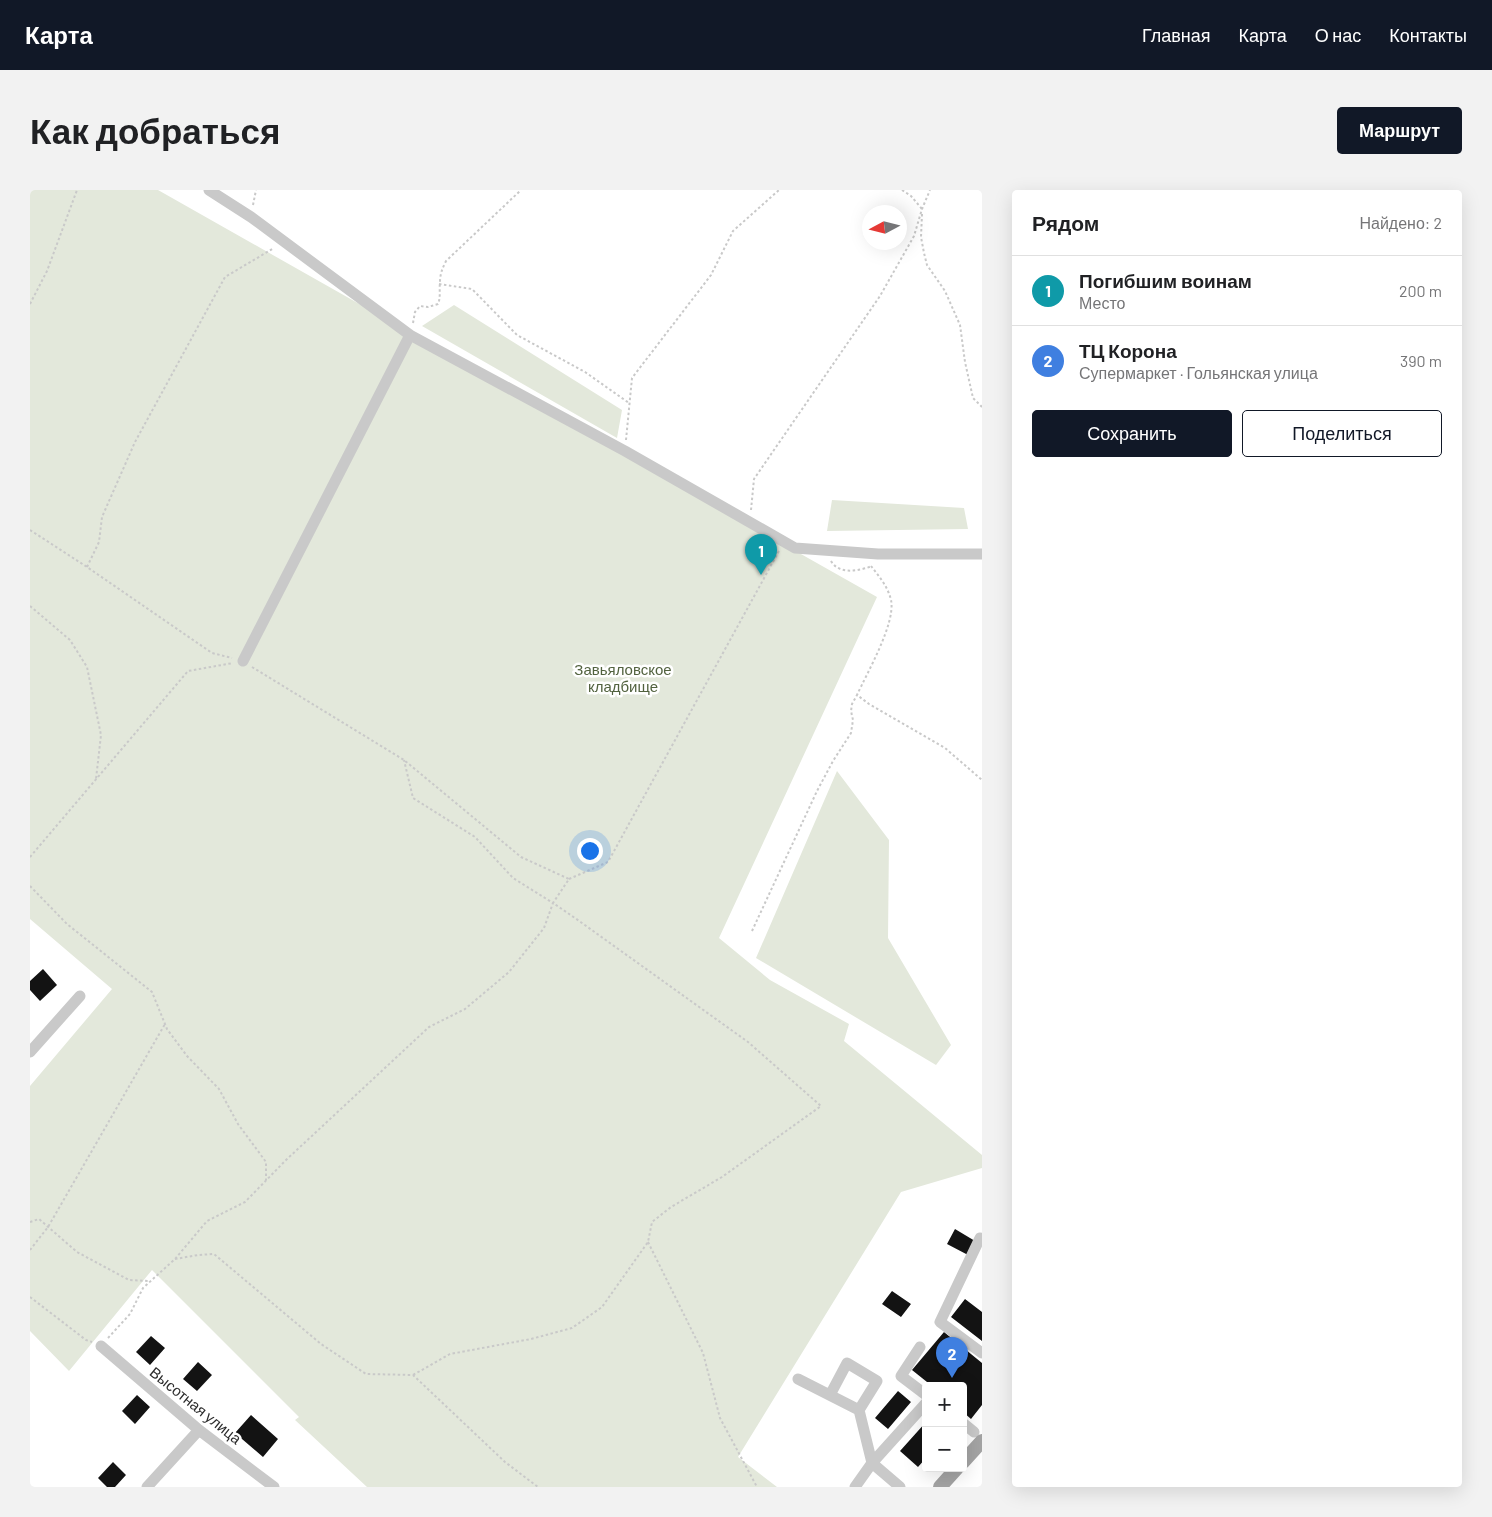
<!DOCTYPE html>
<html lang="ru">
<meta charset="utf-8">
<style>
:root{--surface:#fff;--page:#f2f2f2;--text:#202124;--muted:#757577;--line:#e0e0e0;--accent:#111827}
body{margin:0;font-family:Barlow,sans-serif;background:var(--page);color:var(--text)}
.controls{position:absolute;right:15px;bottom:15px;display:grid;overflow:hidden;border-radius:5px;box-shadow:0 5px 20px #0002}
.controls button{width:45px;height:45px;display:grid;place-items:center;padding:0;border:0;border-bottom:1px solid var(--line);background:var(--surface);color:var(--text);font:25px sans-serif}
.compass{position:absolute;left:832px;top:15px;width:45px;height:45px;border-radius:50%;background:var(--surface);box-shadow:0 5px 20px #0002;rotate:263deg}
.you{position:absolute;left:559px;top:660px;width:18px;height:18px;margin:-12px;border:4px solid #fff;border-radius:50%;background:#1a73e8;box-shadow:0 0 0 8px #1a73e833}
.badge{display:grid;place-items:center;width:32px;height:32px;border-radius:50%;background:var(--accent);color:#fff;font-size:16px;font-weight:700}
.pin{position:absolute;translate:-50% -41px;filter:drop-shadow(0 1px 2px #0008)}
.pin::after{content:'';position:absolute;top:26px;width:18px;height:15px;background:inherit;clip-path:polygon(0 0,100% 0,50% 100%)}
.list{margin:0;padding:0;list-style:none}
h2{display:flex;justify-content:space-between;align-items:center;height:65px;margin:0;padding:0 20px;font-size:21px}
h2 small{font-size:16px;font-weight:400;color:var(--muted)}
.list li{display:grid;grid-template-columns:32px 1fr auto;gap:15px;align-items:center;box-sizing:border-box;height:70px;padding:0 20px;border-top:1px solid var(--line)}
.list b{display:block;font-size:19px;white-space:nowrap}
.list p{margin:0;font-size:16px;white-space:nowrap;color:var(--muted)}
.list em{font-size:16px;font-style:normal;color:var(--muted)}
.actions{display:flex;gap:10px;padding:15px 20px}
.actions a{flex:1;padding:11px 0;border:1px solid var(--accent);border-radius:5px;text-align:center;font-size:18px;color:var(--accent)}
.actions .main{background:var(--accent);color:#fff}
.map{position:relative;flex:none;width:952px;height:1297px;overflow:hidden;border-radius:5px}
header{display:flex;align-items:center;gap:30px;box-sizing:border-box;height:70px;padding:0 25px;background:var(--accent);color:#fff}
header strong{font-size:24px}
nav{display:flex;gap:28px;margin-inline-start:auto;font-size:18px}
.intro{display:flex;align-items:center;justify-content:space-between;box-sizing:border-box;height:120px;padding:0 30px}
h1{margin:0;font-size:35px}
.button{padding:12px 22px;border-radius:5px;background:var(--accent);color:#fff;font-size:18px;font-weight:700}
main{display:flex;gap:30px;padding:0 30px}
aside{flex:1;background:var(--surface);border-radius:5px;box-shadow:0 5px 20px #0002}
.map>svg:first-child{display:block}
</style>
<header>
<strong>Карта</strong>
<nav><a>Главная</a><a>Карта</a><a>О нас</a><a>Контакты</a></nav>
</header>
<div class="intro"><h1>Как добраться</h1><a class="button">Маршрут</a></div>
<main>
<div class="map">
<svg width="952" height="1297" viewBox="0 0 952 1297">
<rect width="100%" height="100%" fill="#fff"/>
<path fill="#e3e8db" d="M0,0H128L847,407L689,748L740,790L819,834L814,851L952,965V978L871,1002L708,1267L747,1297H337L265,1230L269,1227L122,1080L39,1181L0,1141V896L82,799L0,729Z
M424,115L592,220L587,248L392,136Z
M802,310L934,318L938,339L797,341Z
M807,581L859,650L858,748L921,855L906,875L726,768Z"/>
<path fill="#131313" d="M13,779L27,795L10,811L0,800V791Z
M925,1039L945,1051L938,1065L917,1054Z
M862,1101L881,1114L871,1127L852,1114Z
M935,1109L952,1122V1151L921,1127Z
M914,1142L952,1173V1215L941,1229L933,1222V1196H902L882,1180Z
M121,1146L135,1158L120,1175L106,1162Z
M168,1172L182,1185L167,1201L153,1189Z
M868,1201L881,1212L858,1239L845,1228Z
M107,1205L120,1217L105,1234L92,1221Z
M221,1225L248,1249L233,1267L205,1243Z
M896,1232V1268L888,1277L870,1261Z
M83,1272L96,1285L85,1297H77L68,1288Z"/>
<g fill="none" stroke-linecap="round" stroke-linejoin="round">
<path stroke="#c9c9c9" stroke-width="2" stroke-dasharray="2.5 2.5" stroke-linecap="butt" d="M872,0L881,6L892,19
M223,15L226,0
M892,24L891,47L894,63L897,75L915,101L930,135L935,172L943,208L952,217
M409,94L442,99L487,145L555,182L599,213
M0,114L17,81L47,0
M383,133L385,122L390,116L398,117L408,114C411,107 409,100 410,92C410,85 412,79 416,71L491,0
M596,250L602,188L681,85L703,41L749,0
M721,320L724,289L850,106L884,46L892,19L900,0
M0,340L57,377L182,463L202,468
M801,371C809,385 829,381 842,376
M841,376C849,386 858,397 861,410C866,433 837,483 827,505L839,514L915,558L952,590
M57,377L69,352L72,327L105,252L195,87L244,58
M0,416L40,450L57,477L71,545L66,589
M222,477L374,570L491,667L539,689L523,713L545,728L718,852L791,916L692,987L641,1017L622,1032L618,1052L572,1117L542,1138L501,1149L420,1164L383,1185
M0,667L158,481L203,473
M539,689L578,672L749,361
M0,696L37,734L122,802L137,839L157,866L189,899L208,934L236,972V990
M722,741L787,601L803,571L821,543L823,530L821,521L822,514L827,505
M0,1032L9,1029L47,1062L99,1090L120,1091
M618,1052L673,1163L690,1228L727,1297
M0,1060L18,1037L135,834
M145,1069L168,1065L184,1064L291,1154L336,1184L383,1185L475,1272L508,1297
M0,1107L56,1150L62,1152
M78,1148L100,1124L113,1098L145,1069L177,1031L215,1012L256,970L399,837L435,819L479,782L514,738L523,713L483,688L445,647L383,608L374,570"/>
<path stroke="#c9c9c9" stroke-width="11" d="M179,0L221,27L380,145
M213,471L380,145L595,261L765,358L848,364H952
M0,862L50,806
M950,1048L910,1132L952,1163
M71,1156L169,1240L244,1297
M890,1157L871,1186L896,1205
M768,1189L829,1220L842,1273L870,1297
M800,1205L817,1173L847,1191L829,1220
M933,1233L944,1242
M117,1297L169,1240
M825,1297L842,1273L896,1213"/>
<path stroke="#a4a4a4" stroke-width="14" d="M933,1272L952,1251
M910,1297L927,1278"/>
</g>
<g text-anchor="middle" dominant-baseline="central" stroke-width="5" stroke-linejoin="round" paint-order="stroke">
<g font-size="15" fill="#52623f" stroke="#fff">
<text x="593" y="479">Завьяловское<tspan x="593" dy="17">кладбище</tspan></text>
</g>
<g font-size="15" fill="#2c2c2c" stroke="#fff">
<text transform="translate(166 1215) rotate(39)">Высотная улица</text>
</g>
</g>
</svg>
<div class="controls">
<button>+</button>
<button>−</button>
</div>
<svg class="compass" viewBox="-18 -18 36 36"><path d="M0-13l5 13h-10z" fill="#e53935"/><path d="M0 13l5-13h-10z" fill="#757577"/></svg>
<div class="you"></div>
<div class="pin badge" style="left:731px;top:385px;background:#0f9aa8">1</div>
<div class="pin badge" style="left:922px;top:1188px;background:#3f7fe0">2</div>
</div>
<aside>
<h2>Рядом<small>Найдено: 2</small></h2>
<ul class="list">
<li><span class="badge" style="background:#0f9aa8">1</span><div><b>Погибшим воинам</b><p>Место</p></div><em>200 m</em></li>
<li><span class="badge" style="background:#3f7fe0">2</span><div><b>ТЦ Корона</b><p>Супермаркет · Гольянская улица</p></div><em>390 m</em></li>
</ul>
<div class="actions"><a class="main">Сохранить</a><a>Поделиться</a></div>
</aside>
</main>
